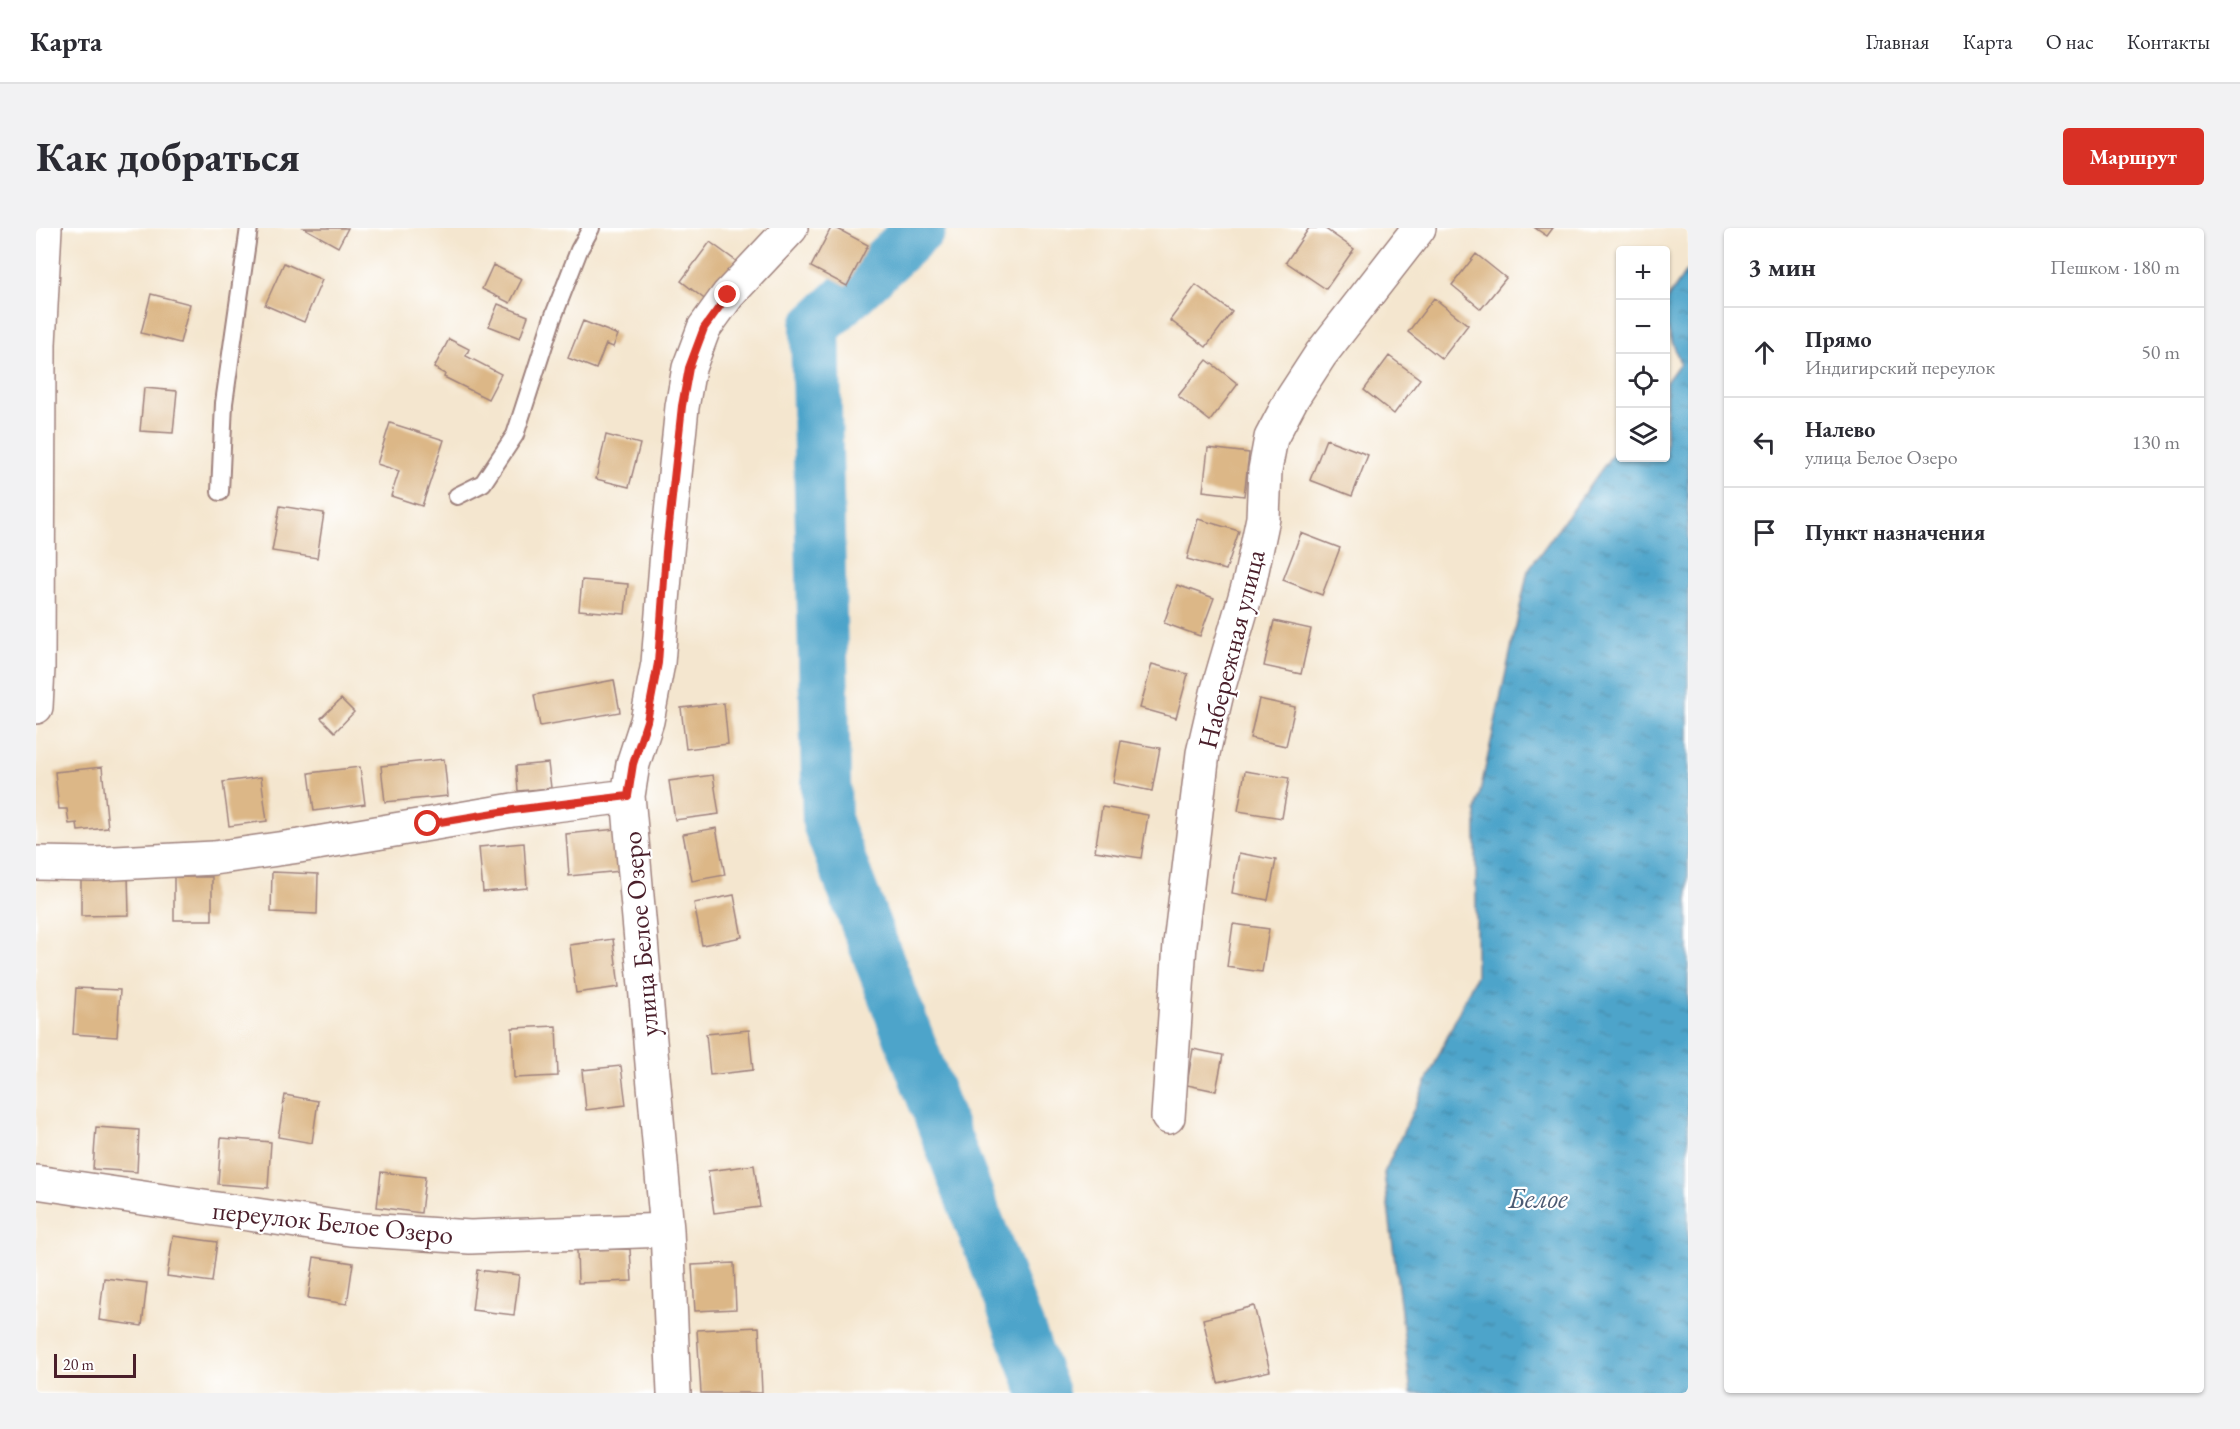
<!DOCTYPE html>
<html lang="ru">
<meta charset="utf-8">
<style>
:root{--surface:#fff;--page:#f2f2f3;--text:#2b2b33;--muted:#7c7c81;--line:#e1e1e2;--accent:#d93025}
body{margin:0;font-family:"EB Garamond",serif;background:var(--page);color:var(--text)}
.controls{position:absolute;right:18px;top:18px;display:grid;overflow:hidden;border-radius:6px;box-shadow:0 2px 4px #0004}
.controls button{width:54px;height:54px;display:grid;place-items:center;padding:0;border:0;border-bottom:2px solid var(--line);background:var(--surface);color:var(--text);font:30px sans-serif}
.scale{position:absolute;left:18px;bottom:15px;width:82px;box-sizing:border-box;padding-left:6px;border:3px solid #4a1f2b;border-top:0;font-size:16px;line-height:21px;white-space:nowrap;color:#4a1f2b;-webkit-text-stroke:4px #fff;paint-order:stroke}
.stop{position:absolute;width:18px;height:18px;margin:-14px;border:4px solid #d93025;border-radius:50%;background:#fff}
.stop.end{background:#d93025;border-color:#fff;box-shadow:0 2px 6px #0008}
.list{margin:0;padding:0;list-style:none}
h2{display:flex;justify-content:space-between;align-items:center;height:78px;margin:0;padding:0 24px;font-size:26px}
h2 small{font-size:20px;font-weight:400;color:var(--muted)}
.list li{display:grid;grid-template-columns:39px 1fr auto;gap:18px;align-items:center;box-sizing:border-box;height:90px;padding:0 24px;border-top:2px solid var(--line)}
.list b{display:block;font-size:22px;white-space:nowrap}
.list p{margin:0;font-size:20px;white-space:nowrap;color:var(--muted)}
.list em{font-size:20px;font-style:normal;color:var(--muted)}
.icon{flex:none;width:33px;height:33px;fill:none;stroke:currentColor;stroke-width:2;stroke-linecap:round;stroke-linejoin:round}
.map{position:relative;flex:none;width:1652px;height:1165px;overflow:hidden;border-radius:6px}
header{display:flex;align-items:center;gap:36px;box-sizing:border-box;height:84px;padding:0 30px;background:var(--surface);border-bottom:2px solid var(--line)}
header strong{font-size:28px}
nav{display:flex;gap:33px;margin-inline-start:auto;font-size:21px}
.intro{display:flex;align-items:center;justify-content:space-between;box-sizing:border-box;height:144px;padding:0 36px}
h1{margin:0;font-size:42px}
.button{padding:15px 27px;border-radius:6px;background:var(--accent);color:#fff;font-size:21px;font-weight:700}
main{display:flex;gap:36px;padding:0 36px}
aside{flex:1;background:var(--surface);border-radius:6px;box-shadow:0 2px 4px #0004}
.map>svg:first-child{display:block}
</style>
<header>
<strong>Карта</strong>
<nav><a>Главная</a><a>Карта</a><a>О нас</a><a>Контакты</a></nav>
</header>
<div class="intro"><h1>Как добраться</h1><a class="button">Маршрут</a></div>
<main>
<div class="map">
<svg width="1652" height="1165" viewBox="0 0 1652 1165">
<defs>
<pattern id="water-ripples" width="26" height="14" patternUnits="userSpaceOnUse" patternTransform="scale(1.5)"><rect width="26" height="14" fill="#4ea4ca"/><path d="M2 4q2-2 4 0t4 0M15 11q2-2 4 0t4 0" fill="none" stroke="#4385a4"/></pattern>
</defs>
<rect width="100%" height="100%" fill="#fff"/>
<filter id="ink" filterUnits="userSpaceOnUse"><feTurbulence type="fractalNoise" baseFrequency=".0167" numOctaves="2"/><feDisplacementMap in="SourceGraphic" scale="12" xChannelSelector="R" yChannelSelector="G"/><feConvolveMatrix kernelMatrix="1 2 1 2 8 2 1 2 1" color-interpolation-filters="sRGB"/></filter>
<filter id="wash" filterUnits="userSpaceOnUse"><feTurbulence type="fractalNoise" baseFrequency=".008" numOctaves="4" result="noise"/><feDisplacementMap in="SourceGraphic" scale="24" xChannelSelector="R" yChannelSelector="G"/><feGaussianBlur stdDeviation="1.35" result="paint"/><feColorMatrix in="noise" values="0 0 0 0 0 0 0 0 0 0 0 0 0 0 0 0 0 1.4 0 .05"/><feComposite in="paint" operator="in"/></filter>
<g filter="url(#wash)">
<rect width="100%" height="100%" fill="#f4e6cf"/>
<path fill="url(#water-ripples)" stroke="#4c627a" stroke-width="1.5" d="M1650,43H1652V1165H1375L1348,945L1440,747V583L1492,342L1584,216V230H1630V154L1644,135L1630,97V73Z"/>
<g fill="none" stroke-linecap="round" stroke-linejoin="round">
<path stroke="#4ea4ca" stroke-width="50" d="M885,0L779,99L791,595L1008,1165"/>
</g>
<g id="blocks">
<path fill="#dcb787" d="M268,0H312L302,19Z
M795,0H800L832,17L811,58L775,39Z
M1273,0H1288L1318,21L1290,61L1250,34Z
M1499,0H1517L1511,8Z
M674,14L700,33L671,73L645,53Z
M1440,26L1470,50L1445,81L1416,57Z
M248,35L286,52L268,94L229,77Z
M457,37L486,51L474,75L446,61Z
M1160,57L1196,84L1170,119L1134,92Z
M115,66L154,76L144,115L105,105Z
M1398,70L1432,97L1406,131L1372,104Z
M462,76L492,88L484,110L453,98Z
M547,93L582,107L577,119L570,116L560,141L532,130Z
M413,111L433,121L430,128L465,146L452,171L408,149L409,146L398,140Z
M1353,128L1384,151L1358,186L1328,162Z
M1171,132L1202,156L1174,193L1142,168Z
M108,160L141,163L137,205L104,203Z
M354,195L408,212L386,278L355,268L363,243L341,236Z
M570,207L604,216L593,259L560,251Z
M1290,211L1332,227L1316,268L1274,252Z
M1172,220L1213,225L1208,268L1167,263Z
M244,278L288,285L281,330L236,323Z
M1162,291L1203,303L1190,342L1151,331Z
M1265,305L1304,320L1286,367L1247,352Z
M546,352L592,356L589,386L543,382Z
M1141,357L1178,370L1164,408L1128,395Z
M1238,393L1275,401L1265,446L1228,438Z
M1116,436L1152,446L1140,490L1104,480Z
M578,452L584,484L504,498L498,467Z
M305,471L318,484L299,504L285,490Z
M1223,471L1259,479L1250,518L1214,510Z
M688,475L692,516L650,521L645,480Z
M1085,513L1124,520L1116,563L1077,555Z
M408,531L412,568L349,574L345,538Z
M512,535L515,560L482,563L480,538Z
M66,539L72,600L42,603L41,595L33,596L31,581H23L19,544Z
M324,539L329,576L278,583L273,545Z
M1209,543L1253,550L1246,590L1202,583Z
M677,547L683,586L639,592L633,553Z
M225,549L231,593L193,598L187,554Z
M1066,579L1112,587L1105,630L1059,623Z
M680,600L689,647L656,653L647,606Z
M581,601L585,643L533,648L530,606Z
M488,615L491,660L447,664L443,619Z
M1203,625L1240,632L1232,672L1196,665Z
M236,644L282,646L281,686L235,684Z
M92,646L93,687L45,688V647Z
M138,649H176V692H138Z
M698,667L706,709L666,717L658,675Z
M1197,696L1233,701L1226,744L1191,739Z
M577,711L583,759L540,765L534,717Z
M40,760L84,762L81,809L37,806Z
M520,798L522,848L478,850L476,800Z
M713,802L717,842L674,847L670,806Z
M1157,821L1187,827L1180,863L1151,857Z
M585,838L590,877L550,882L546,842Z
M249,867L282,873L276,915L242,909Z
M60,899L103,902L101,944L57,941Z
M185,910L235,914L232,960L182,956Z
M718,937L724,979L678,985L672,943Z
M345,944L389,949L385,985L341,979Z
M137,1008L181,1014L176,1054L131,1048Z
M594,1021L596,1053L542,1055L541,1022Z
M278,1029L317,1035L311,1076L272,1070Z
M698,1035L700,1081L659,1083L656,1037Z
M441,1042L483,1047L478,1087L436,1082Z
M68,1050L111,1055L106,1098L63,1092Z
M1218,1078L1234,1143L1182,1155L1167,1091Z
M723,1099L726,1165H665L661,1102Z"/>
</g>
</g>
<g filter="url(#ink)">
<use href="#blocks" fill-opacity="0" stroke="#9f827d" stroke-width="1.5"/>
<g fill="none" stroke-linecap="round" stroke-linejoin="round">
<g stroke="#9f827d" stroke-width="20">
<path id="service" d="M184,264L188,175L213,0
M421,268L447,255L479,207L516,92L543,22L555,0"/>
</g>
<g stroke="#9f827d" stroke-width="36">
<path id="minor" d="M0,479L2,440L3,116L9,0
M0,635L60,636L178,630L263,618L477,582L592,568
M1132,889L1144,716L1167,525L1181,465L1214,352L1227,290L1229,242L1235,210L1255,172L1285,126L1383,0
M0,954L314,1001L434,1009L631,1002
M638,1165L631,1002L592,568L597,536L611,493L622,435L631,324L646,179L653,140L668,100L692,67L755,0"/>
</g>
<use href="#service" stroke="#fff" stroke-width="16"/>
<use href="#minor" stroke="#fff" stroke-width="33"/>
</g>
</g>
<g fill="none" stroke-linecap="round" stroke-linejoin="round" filter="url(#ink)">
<path stroke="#d93025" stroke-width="8" d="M392,596L477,582L592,568L597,536L611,493L622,435L630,324L646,178L653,140L668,100L692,67"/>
</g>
<g text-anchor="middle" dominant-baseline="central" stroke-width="4.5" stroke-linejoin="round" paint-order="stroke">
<g font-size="27" fill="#4a1f2b" stroke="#fff">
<text transform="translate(1195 421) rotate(-76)">Набережная улица</text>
<text transform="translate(604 706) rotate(-95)">улица Белое Озеро</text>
<text transform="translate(297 994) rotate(6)">переулок Белое Озеро</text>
</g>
<g font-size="28" font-style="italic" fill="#4c5b73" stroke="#fff">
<text x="1502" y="970">Белое</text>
</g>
</g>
</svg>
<div class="controls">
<button>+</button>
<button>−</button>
<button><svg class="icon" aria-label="locate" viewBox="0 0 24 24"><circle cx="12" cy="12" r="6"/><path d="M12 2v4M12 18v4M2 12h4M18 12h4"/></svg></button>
<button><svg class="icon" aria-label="layers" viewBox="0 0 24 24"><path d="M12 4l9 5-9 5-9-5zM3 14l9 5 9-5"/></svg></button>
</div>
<div class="scale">20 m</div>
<div class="stop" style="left:392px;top:596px"></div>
<div class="stop end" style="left:692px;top:67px"></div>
</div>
<aside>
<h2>3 мин<small>Пешком · 180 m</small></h2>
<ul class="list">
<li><svg class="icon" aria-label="ahead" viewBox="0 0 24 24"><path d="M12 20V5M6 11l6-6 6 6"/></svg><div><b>Прямо</b><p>Индигирский переулок</p></div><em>50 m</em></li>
<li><svg class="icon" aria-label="left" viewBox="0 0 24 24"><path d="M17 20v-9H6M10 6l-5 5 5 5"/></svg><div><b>Налево</b><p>улица Белое Озеро</p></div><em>130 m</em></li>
<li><svg class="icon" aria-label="arrive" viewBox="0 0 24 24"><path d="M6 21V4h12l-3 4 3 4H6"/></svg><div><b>Пункт назначения</b></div></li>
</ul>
</aside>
</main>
